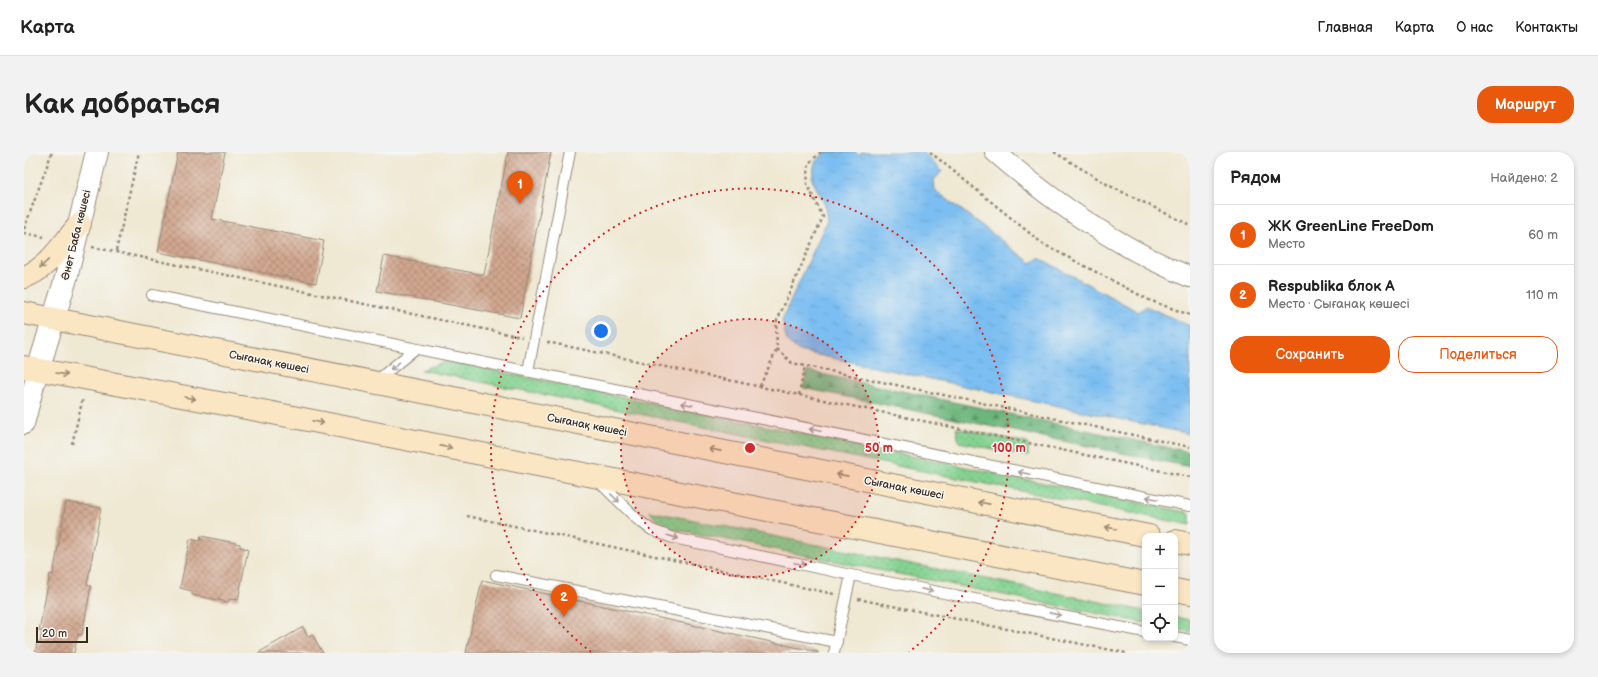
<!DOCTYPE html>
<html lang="ru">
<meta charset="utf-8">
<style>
:root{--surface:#fff;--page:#f2f2f2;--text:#222;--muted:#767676;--line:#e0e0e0;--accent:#ea580c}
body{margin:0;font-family:"Balsamiq Sans",sans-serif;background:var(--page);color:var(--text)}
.controls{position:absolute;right:12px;bottom:12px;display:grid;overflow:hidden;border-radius:8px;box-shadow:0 2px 6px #0003}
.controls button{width:36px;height:36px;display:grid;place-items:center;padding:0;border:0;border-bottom:1px solid var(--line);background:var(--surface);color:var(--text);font:20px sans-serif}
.scale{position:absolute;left:12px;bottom:10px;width:52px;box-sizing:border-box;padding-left:4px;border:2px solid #3b2a1e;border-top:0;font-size:11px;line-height:14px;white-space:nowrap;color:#3b2a1e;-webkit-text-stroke:3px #f6f6f2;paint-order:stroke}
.you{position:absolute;left:577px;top:179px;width:14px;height:14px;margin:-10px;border:3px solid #fff;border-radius:50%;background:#1a73e8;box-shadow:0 0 0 6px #1a73e833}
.badge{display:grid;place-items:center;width:26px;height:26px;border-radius:50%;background:var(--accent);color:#fff;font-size:13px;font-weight:700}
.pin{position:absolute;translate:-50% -33px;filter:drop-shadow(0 1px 2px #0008)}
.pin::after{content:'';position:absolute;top:21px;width:14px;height:12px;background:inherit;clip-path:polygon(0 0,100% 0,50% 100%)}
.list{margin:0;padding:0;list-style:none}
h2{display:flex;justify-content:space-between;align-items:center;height:52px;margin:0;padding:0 16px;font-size:17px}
h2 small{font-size:13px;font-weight:400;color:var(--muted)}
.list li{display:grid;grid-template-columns:26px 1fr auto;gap:12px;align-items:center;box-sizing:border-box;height:60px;padding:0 16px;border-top:1px solid var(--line)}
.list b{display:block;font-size:15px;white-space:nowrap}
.list p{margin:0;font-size:13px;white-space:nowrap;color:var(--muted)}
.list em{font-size:13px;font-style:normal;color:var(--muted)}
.actions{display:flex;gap:8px;padding:12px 16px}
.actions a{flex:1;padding:9px 0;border:1px solid var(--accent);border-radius:16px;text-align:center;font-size:14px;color:var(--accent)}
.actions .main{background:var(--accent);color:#fff}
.icon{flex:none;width:22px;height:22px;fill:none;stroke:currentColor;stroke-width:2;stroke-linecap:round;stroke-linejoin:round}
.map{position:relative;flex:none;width:1166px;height:501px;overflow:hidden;border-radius:16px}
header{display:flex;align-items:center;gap:24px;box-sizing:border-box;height:56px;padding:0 20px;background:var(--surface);border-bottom:1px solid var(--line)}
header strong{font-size:19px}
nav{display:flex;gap:22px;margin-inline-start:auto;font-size:14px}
.intro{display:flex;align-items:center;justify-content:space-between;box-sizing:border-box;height:96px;padding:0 24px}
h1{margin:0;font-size:28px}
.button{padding:10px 18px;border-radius:16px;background:var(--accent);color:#fff;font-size:14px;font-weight:700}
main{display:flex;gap:24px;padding:0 24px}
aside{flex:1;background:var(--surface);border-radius:16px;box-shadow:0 2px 6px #0003}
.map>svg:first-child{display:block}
</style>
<header>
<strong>Карта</strong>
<nav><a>Главная</a><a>Карта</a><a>О нас</a><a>Контакты</a></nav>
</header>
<div class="intro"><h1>Как добраться</h1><a class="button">Маршрут</a></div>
<main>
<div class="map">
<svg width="1166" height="501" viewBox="0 0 1166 501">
<defs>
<pattern id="grass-dots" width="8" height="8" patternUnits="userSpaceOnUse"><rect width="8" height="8" fill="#85d392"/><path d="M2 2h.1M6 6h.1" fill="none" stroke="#74b57d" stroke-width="1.8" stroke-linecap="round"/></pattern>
<pattern id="forest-firs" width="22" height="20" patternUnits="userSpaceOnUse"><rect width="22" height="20" fill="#6cb57c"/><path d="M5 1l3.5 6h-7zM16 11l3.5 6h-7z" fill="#5a9365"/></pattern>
<pattern id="water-ripples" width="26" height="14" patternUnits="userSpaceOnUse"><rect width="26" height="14" fill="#7bbef1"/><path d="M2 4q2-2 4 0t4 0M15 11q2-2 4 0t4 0" fill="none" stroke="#6ba3ce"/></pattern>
<pattern id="building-cross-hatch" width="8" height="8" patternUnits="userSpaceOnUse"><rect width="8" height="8" fill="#d1a78f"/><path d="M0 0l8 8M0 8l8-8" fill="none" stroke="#ab8874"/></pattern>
</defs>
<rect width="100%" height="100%" fill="#f6f6f2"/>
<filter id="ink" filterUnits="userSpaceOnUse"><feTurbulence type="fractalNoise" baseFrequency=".025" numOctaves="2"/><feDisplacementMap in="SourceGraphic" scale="8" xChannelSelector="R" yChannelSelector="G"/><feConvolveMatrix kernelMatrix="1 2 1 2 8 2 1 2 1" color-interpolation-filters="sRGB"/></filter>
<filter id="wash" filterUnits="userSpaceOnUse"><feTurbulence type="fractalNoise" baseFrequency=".012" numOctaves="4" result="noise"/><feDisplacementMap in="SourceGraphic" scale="16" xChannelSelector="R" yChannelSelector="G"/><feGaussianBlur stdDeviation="0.9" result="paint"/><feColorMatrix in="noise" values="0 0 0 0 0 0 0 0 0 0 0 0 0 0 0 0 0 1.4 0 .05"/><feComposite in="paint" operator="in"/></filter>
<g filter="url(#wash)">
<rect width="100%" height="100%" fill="#efe8d2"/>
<path fill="url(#grass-dots)" stroke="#607e58" d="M423,209L1166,361V373L397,218Z
M932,276L1004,291V304L935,290Z
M625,359L1121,459V471L639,375Z
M1151,465L1166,468V480L1151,477Z"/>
<path fill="url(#forest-firs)" stroke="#54704d" d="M783,219L1166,300V315L779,236Z"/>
<path fill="url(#water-ripples)" stroke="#5b7488" d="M802,0H832L835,3L837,0H899L918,19L910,28L911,38L1007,111L1015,106L1115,160L1122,154L1166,174V282L775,199L763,189L758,168L803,69L801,53L788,27L791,10Z"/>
<g id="blocks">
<path fill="url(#building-cross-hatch)" d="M154,0H201L188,67L300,89L292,131L134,100Z
M484,0H527L496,166L353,139L360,104L460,123Z
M42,350L77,356L63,433L67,434L58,483L54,482L50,501H11L13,491H16L18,479H15L26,422L29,423Z
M177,384L216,392V395L224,397L214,448L205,447L204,450L168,443V439L156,436L166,387L176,389Z
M458,428L794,500V501H442Z
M279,475L284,485L288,482L299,501H234Z"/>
</g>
</g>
<g filter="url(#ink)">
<use href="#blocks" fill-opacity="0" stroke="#958978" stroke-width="1"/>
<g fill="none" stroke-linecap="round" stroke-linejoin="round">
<g stroke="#958978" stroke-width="12">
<path id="service" d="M128,143L1166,354
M504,219L546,0
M351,230L391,197
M574,329L614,368L628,378L649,386L827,423L1121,480
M472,423L813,490
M1151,485L1166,488
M810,501L827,423"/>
</g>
<g stroke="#958978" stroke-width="22">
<path id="minor" d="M971,0C1029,50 1095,96 1166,125
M0,272L14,218"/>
</g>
<g stroke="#958978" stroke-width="24">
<path id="tertiary" d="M14,218L42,126L73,0"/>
</g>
<g stroke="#958978" stroke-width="24">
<path id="secondary" d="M0,125C24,117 39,91 56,72
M0,161L1125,384
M0,215L233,258L1121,432
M1151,389L1166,392
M1151,438L1166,441"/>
</g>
<path stroke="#958978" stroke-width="2.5" stroke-dasharray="3 3" stroke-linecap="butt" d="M797,0L785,11L783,32L799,65L752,171L753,197L768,211L1166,295
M906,0L1019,92L1125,148L1166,163
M1030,0L1086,34L1166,73
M0,77L28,0
M0,81L20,85
M68,95L498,185
M92,99L115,0
M523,190L1166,325
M736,234L753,197
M775,243L781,214
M48,292L59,246
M443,364L810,442
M834,447L1102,501"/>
<use href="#service" stroke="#fff" stroke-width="10"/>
<use href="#minor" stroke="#fff" stroke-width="20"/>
<use href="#tertiary" stroke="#fff" stroke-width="22"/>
<use href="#secondary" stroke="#fbe6c4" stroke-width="22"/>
</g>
<defs><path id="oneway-shaft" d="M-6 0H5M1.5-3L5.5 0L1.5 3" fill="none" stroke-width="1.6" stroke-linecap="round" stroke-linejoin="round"/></defs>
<g stroke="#9b8871">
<use href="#oneway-shaft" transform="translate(20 112) rotate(136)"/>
<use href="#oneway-shaft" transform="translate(38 222) rotate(10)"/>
<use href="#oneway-shaft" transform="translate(166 246) rotate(10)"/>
<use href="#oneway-shaft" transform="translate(294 270) rotate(11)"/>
<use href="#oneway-shaft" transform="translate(422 295) rotate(11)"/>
<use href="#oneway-shaft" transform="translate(691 298) rotate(-169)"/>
<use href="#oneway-shaft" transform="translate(818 323) rotate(-169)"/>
<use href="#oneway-shaft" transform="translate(960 351) rotate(-169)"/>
<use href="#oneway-shaft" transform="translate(1087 376) rotate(-169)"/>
</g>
<g stroke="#a79f9a">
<use href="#oneway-shaft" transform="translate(371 214) rotate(141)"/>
<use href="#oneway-shaft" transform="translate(663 252) rotate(-168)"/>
<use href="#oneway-shaft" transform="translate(791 278) rotate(-168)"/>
<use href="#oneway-shaft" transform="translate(1000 321) rotate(-168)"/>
<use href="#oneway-shaft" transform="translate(591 346) rotate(44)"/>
<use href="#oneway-shaft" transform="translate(1128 346) rotate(-168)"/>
<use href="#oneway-shaft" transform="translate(649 385) rotate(16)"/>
<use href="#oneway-shaft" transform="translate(776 412) rotate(12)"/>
<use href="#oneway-shaft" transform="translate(903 438) rotate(11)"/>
<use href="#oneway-shaft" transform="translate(1031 462) rotate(11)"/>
</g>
</g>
<circle cx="726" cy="296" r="129" fill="#d62828" fill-opacity=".12"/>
<g fill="none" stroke="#d62828" stroke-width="2" stroke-dasharray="2 4">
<circle cx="726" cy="296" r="129"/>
<path d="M567 500A259 259 0 1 1 885 500"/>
</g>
<g text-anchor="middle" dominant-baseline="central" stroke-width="3" stroke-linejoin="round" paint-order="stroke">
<g font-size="11" fill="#3b2a1e" stroke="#f6f6f2">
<text transform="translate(52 83) rotate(-76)">Әнет Баба көшесі</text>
<text transform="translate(245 210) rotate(11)">Сығанақ көшесі</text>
<text transform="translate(563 273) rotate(11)">Сығанақ көшесі</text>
<text transform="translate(880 336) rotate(11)">Сығанақ көшесі</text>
</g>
</g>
<circle cx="726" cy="296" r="6" fill="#d62828" stroke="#f6f6f2" stroke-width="2"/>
<g font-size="12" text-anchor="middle" font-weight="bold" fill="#d62828" stroke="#f6f6f2" stroke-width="3" stroke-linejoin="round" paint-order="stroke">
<text x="855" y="300">50 m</text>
<text x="985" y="300">100 m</text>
</g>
</svg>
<div class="controls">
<button>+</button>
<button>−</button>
<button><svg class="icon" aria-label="locate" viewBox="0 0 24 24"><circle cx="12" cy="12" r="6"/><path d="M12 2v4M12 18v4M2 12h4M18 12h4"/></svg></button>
</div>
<div class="scale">20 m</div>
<div class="you"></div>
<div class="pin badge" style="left:496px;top:52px">1</div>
<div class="pin badge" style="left:540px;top:465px">2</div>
</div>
<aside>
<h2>Рядом<small>Найдено: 2</small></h2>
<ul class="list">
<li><span class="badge">1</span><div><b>ЖК GreenLine FreeDom</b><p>Место</p></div><em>60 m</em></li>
<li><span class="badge">2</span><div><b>Respublika блок А</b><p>Место · Сығанақ көшесі</p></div><em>110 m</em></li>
</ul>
<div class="actions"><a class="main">Сохранить</a><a>Поделиться</a></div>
</aside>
</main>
